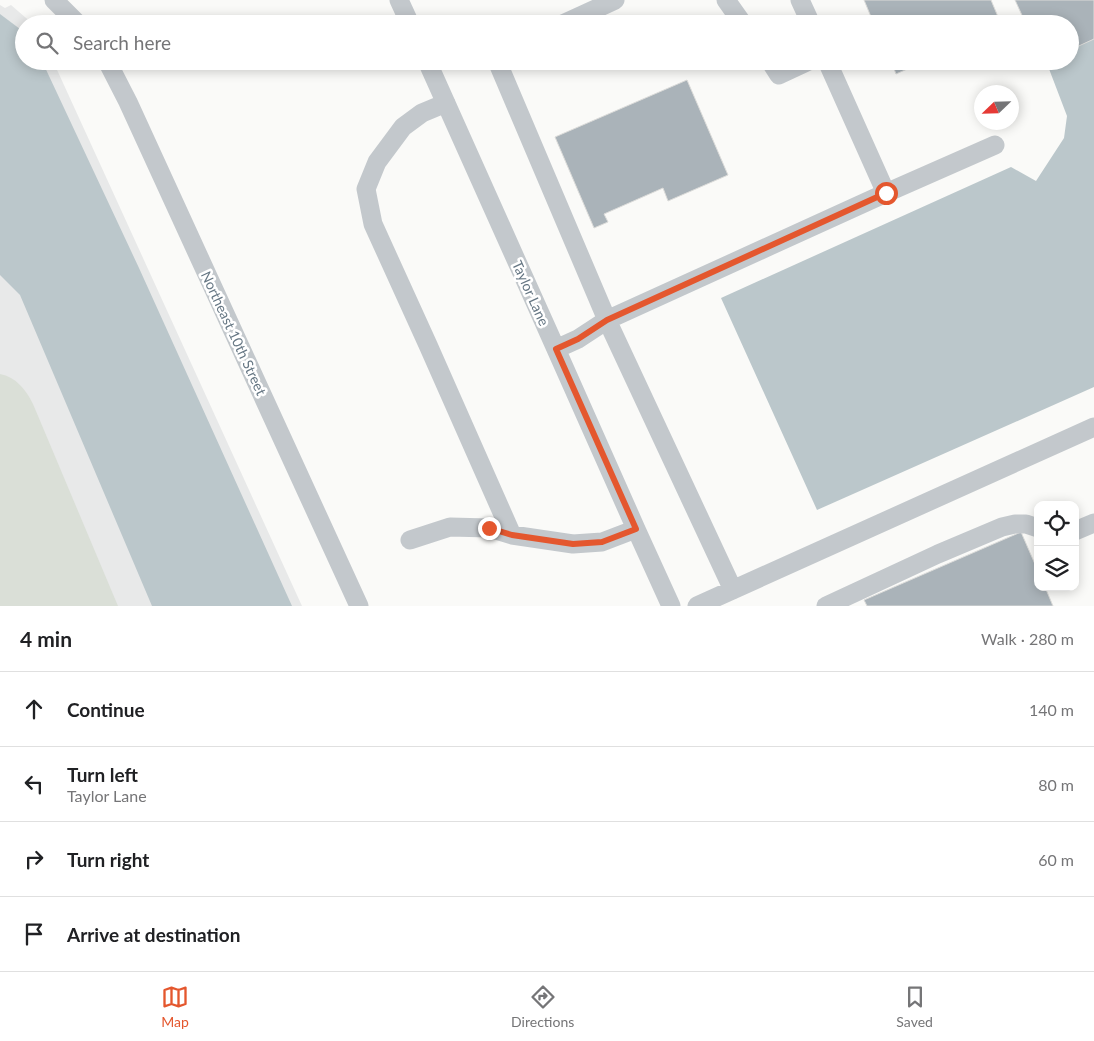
<!DOCTYPE html>
<meta charset="utf-8">
<style>
:root{--surface:#fff;--page:#f2f2f2;--text:#202124;--muted:#757577;--line:#e0e0e0;--accent:#e4572e}
body{margin:0;font-family:Lato,sans-serif;background:var(--page);color:var(--text)}
.controls{position:absolute;right:15px;bottom:15px;display:grid;overflow:hidden;border-radius:10px;box-shadow:0 2px 12px #0003}
.controls button{width:45px;height:45px;display:grid;place-items:center;padding:0;border:0;border-bottom:1px solid var(--line);background:var(--surface);color:var(--text);font:25px sans-serif}
.compass{position:absolute;left:974px;top:85px;width:45px;height:45px;border-radius:50%;background:var(--surface);box-shadow:0 2px 12px #0003;rotate:247deg}
.stop{position:absolute;width:15px;height:15px;margin:-11px;border:4px solid #e4572e;border-radius:50%;background:#fff}
.stop.end{background:#e4572e;border-color:#fff;box-shadow:0 1px 5px #0008}
.list{margin:0;padding:0;list-style:none}
h2{display:flex;justify-content:space-between;align-items:center;height:65px;margin:0;padding:0 20px;font-size:21px}
h2 small{font-size:16px;font-weight:400;color:var(--muted)}
.list li{display:grid;grid-template-columns:32px 1fr auto;gap:15px;align-items:center;box-sizing:border-box;height:75px;padding:0 20px;border-top:1px solid var(--line)}
.list b{display:block;font-size:19px;white-space:nowrap}
.list p{margin:0;font-size:16px;white-space:nowrap;color:var(--muted)}
.list em{font-size:16px;font-style:normal;color:var(--muted)}
.icon{flex:none;width:28px;height:28px;fill:none;stroke:currentColor;stroke-width:2;stroke-linecap:round;stroke-linejoin:round}
.map{position:relative;flex:none;width:1094px;height:606px;overflow:hidden}
.search{position:absolute;background:var(--surface);box-shadow:0 2px 12px #0003;left:15px;right:15px;top:15px;height:55px;display:flex;align-items:center;gap:12px;box-sizing:border-box;padding:0 18px;border-radius:28px;color:var(--muted);font-size:19px}
.sheet{height:365px;background:var(--surface)}
nav{display:flex;justify-content:space-around;align-items:center;box-sizing:border-box;height:70px;border-top:1px solid var(--line);background:var(--surface);font-size:14px;color:var(--muted)}
nav a{display:grid;justify-items:center;gap:2px}
nav .on{color:var(--accent)}
.map>svg:first-child{display:block}
</style>
<div class="map">
<svg width="1094" height="606" viewBox="0 0 1094 606">
<rect width="100%" height="100%" fill="#fafaf8"/>
<path fill="#e8e9e9" d="M0,5L5,8L11,5L33,24H24V61H53L302,606H0Z"/>
<path fill="#dadfd7" d="M0,374C16,377 26,390 33,404L118,606H0Z"/>
<path fill="#bbc7cb" d="M0,14L20,29L24,34V61H42L139,268L292,606H152L20,295L0,275Z
M1094,39V387L817,510L721,298L1011,167L1036,181L1064,138L1067,116L1046,61H1070V50Z"/>
<path fill="#aab3b9" stroke="#dcdcda" d="M864,0H991L1001,24H874Z
M1015,0H1094V39L1070,50V24H1026Z
M891,61H925L896,74Z
M687,80L728,175L668,201L663,188L604,214L608,222L594,228L555,137Z
M1021,532L1038,571V587H1045L1053,606H867L864,600Z"/>
<g fill="none" stroke-linecap="round" stroke-linejoin="round">
<path stroke="#c3c8cc" stroke-width="19" d="M54,0L78,24
M399,0L410,24
M726,0L743,24
M800,0L811,24
M563,24L615,0
M107,61L128,102L359,606
M427,61L556,349L636,529L671,606
M497,61L607,320L733,590
M770,61L779,75L809,61
M446,103L422,113L403,127L377,162L366,189L373,224L428,345L512,535
M886,193L995,145
M556,349L578,339L607,320L886,193L827,61
M1075,531L1094,523
M410,540L450,527L489,528L512,535L573,544L602,542L636,529
M697,606L1094,427
M826,606L938,554L1002,527L1015,524H1026L1038,528"/>
</g>
<g fill="none" stroke-linecap="round" stroke-linejoin="round">
<path stroke="#e4572e" stroke-width="6" d="M489,528L512,535L573,544L602,542L636,529L556,349L578,339L607,320L886,193"/>
</g>
<g text-anchor="middle" dominant-baseline="central" stroke-width="5" stroke-linejoin="round" paint-order="stroke">
<g font-size="14" fill="#657683" stroke="#fff">
<text transform="translate(531 293) rotate(66)">Taylor Lane</text>
<text transform="translate(234 333) rotate(65)">Northeast 10th Street</text>
</g>
</g>
</svg>
<div class="controls">
<button><svg class="icon" aria-label="locate" viewBox="0 0 24 24"><circle cx="12" cy="12" r="6"/><path d="M12 2v4M12 18v4M2 12h4M18 12h4"/></svg></button>
<button><svg class="icon" aria-label="layers" viewBox="0 0 24 24"><path d="M12 4l9 5-9 5-9-5zM3 14l9 5 9-5"/></svg></button>
</div>
<svg class="compass" viewBox="-18 -18 36 36"><path d="M0-13l5 13h-10z" fill="#e53935"/><path d="M0 13l5-13h-10z" fill="#757577"/></svg>
<div class="stop" style="left:886px;top:193px"></div>
<div class="stop end" style="left:489px;top:528px"></div>
<div class="search"><svg class="icon" aria-label="search" viewBox="0 0 24 24"><circle cx="10" cy="10" r="6"/><path d="M15 15l6 6"/></svg>Search here</div>
</div>
<section class="sheet">
<h2>4 min<small>Walk · 280 m</small></h2>
<ul class="list">
<li><svg class="icon" aria-label="ahead" viewBox="0 0 24 24"><path d="M12 20V5M6 11l6-6 6 6"/></svg><div><b>Continue</b></div><em>140 m</em></li>
<li><svg class="icon" aria-label="left" viewBox="0 0 24 24"><path d="M17 20v-9H6M10 6l-5 5 5 5"/></svg><div><b>Turn left</b><p>Taylor Lane</p></div><em>80 m</em></li>
<li><svg class="icon" aria-label="right" viewBox="0 0 24 24"><path d="M7 20v-9h11M14 6l5 5-5 5"/></svg><div><b>Turn right</b></div><em>60 m</em></li>
<li><svg class="icon" aria-label="arrive" viewBox="0 0 24 24"><path d="M6 21V4h12l-3 4 3 4H6"/></svg><div><b>Arrive at destination</b></div></li>
</ul>
</section>
<nav>
<a class="on"><svg class="icon" aria-label="map" viewBox="0 0 24 24"><path d="M3 6l6-2 6 2 6-2v14l-6 2-6-2-6 2zM9 4v14M15 6v14"/></svg>Map</a>
<a><svg class="icon" aria-label="directions" viewBox="0 0 24 24"><path d="M12 3l9 9-9 9-9-9zM9 14v-3h6M13 9l2 2-2 2"/></svg>Directions</a>
<a><svg class="icon" aria-label="saved" viewBox="0 0 24 24"><path d="M7 4h10v16l-5-4-5 4z"/></svg>Saved</a>
</nav>
